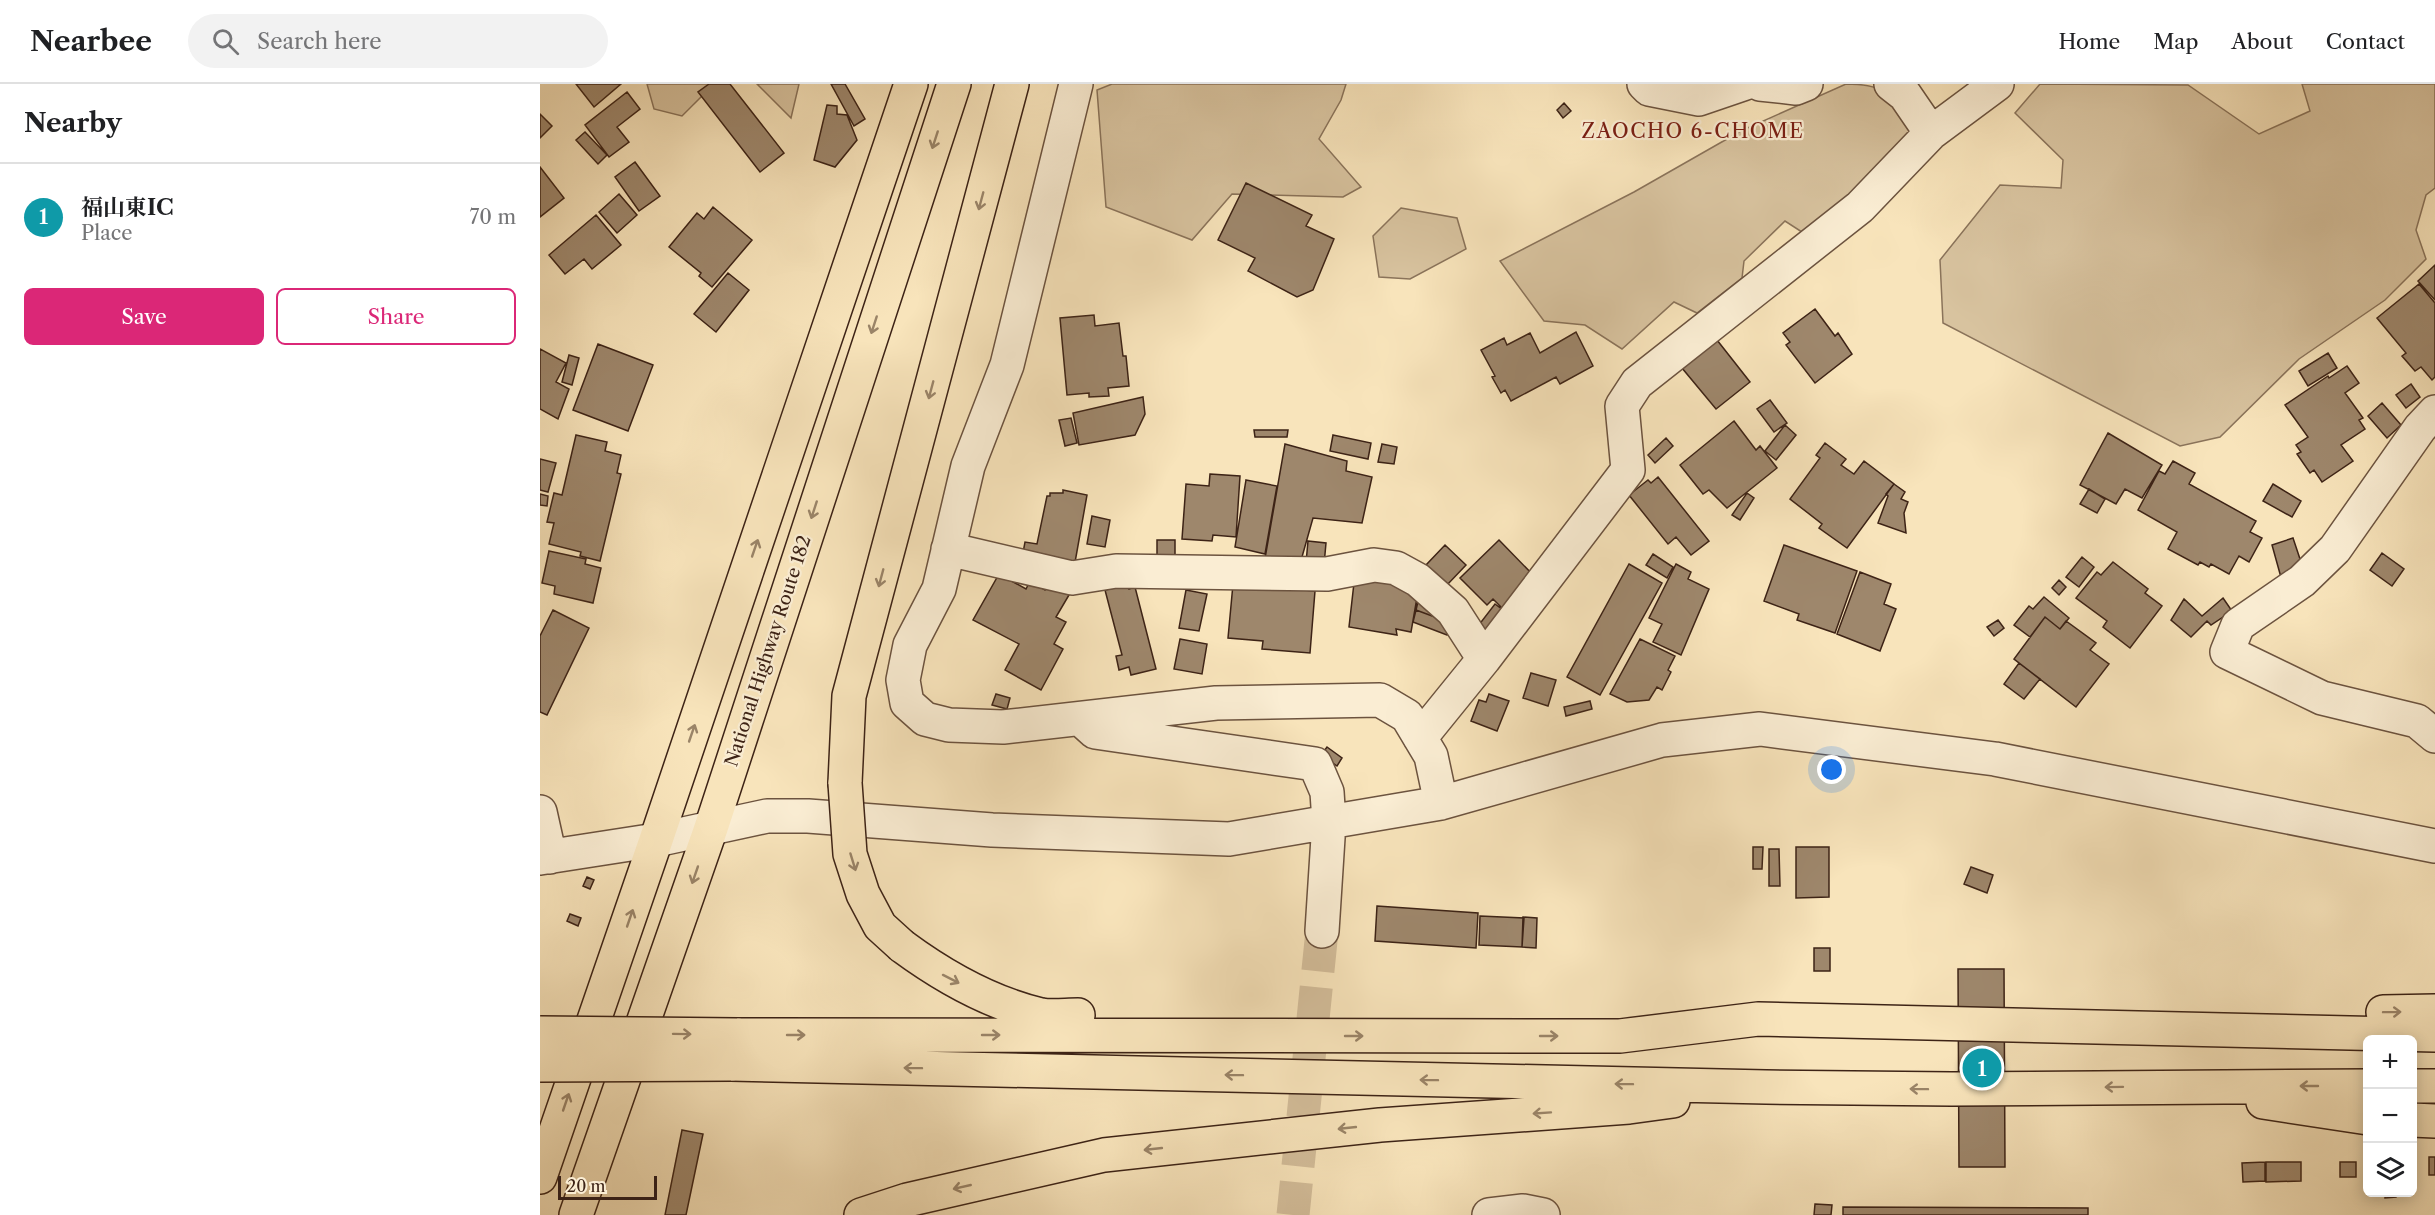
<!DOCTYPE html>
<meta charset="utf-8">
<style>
:root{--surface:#fff;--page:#f2f2f2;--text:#202124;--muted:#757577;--line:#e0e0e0;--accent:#db2777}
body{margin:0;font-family:"Libre Caslon Text","Noto Serif JP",serif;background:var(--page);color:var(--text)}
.controls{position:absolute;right:18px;bottom:18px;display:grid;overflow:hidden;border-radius:9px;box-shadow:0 3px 15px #0003}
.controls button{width:54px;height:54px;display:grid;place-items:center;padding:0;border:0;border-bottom:2px solid var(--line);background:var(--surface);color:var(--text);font:30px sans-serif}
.scale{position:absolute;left:18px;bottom:15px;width:99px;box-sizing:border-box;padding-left:6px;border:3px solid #3d2316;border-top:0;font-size:16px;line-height:21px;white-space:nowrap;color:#3d2316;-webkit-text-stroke:4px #faedd3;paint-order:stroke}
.you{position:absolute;left:1292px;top:686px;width:21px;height:21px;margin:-15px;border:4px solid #fff;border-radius:50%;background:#1a73e8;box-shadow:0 0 0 9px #1a73e833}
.badge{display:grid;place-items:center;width:39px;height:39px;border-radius:50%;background:var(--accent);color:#fff;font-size:20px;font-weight:700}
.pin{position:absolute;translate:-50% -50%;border:3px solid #fff;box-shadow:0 2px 6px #0006}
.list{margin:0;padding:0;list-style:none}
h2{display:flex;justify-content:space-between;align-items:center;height:78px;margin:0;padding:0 24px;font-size:26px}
h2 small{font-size:20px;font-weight:400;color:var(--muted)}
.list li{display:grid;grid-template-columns:39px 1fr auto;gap:18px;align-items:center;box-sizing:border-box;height:108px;padding:0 24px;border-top:2px solid var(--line)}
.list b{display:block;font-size:22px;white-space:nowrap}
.list p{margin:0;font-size:20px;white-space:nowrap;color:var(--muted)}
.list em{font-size:20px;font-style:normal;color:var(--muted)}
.actions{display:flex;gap:12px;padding:18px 24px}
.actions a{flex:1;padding:14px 0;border:2px solid var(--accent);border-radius:9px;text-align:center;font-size:21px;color:var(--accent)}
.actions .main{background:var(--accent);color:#fff}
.icon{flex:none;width:33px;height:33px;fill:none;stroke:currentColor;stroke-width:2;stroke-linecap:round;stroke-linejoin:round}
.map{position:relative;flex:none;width:1895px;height:1131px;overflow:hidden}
header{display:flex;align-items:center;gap:36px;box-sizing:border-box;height:84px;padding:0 30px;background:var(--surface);border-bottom:2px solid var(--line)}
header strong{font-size:28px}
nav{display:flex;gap:33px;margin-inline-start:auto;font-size:21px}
.search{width:420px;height:54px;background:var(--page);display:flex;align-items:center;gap:15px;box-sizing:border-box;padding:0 21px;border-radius:33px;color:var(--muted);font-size:22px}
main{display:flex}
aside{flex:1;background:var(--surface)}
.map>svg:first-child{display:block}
</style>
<header>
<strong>Nearbee</strong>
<div class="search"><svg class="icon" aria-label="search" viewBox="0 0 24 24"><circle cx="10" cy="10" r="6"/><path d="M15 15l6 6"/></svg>Search here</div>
<nav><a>Home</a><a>Map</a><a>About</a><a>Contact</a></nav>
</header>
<main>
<aside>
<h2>Nearby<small></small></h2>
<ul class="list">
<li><span class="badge" style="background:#0f9aa8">1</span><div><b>福山東IC</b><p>Place</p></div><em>70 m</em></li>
</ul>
<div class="actions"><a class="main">Save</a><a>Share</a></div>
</aside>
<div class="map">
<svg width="1895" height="1131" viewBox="0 0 1895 1131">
<rect width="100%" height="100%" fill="#f8e4bb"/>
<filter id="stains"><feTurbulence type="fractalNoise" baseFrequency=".00333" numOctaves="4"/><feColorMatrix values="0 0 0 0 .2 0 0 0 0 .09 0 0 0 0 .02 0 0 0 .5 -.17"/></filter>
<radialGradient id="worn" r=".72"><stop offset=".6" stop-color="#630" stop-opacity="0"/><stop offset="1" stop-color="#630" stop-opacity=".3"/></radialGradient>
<path fill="#d8c39f" stroke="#8a735a" stroke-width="1.5" d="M107,0H174L142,32L114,25Z
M217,0H259L251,34Z
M572,0H806L801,16L779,55L821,103L803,113L692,110L652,156L566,123L557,6Z
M1306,0C1348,0 1351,12 1375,42L1309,113L1265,150L1245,137L1204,177L1202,194L1157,229L1134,218L1082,265L1045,241L1004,237L960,177L1094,108L1201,47Z
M1500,0L1648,1L1719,50L1770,27L1762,0H1895V104L1886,111L1876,146L1886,175L1845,216L1759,275L1680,353L1640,362L1403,239L1400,176L1460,101L1521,104L1523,76L1475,29Z
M861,124L917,134L926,165L870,195L839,193L833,152Z"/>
<path fill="#9e876c" stroke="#3d2316" stroke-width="1.5" d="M36,0H81L54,23Z
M169,0H190L244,69L220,88L158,8Z
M291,0H305L325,35L314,42Z
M87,8L100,25L77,43L89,58L69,73L45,41Z
M1024,19L1031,27L1023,34L1017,26Z
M287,21L297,22V30L307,31L317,56L295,83L274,76Z
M0,30L12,42L0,54Z
M45,48L67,71L58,80L36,56Z
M95,78L120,112L99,127L75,93Z
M0,83L24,114L0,133Z
M706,99L772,131L766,142L794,155L773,206L757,213L708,187L715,174L678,156Z
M79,110L97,131L77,149L59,128Z
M173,123L212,156L172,203L159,192L161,189L129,163L157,129L164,135Z
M56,131L81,161L52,185L44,175L25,190L9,171Z
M1895,181V216L1878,197Z
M188,189L209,206L176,248L154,230Z
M1879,200L1895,219V293L1892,296L1881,283L1875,287L1862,272L1866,269L1837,234Z
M1275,225L1295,252L1298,249L1312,270L1275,299L1246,261L1250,258L1243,249Z
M554,231L555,242L579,239L583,272H586L589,302L568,304L569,312L549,313V309L527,311L520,234Z
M1036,248L1053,282L1020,300L1016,293L971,317L965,306L961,309L952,293L955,292L941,266L964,254L967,261L990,249L1000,269Z
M1177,256L1210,298L1176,325L1142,284Z
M58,260L113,281L88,347L33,326Z
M0,265L26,279L16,298L29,305L18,335L0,325Z
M1788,269L1797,284L1768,302L1759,287Z
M29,271L39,274L32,301L22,298Z
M1807,282L1819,299L1805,309L1823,334L1819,336L1825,345L1801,361L1813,377L1782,398L1774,386L1770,389L1757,370L1761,368L1756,361L1768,353L1745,321L1788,292L1789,294Z
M1871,300L1880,313L1866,324L1856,311Z
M603,313L605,330L595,351L539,361L533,329Z
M1230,316L1247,339L1234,348L1217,325Z
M1842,319L1861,341L1847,354L1828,332Z
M531,334L537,359L525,362L519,336Z
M1194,337L1216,366L1220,362L1237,384L1187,424L1169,406L1163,410L1140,381Z
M1245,341L1256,351L1236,376L1225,367Z
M714,346H748L747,353H715Z
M1568,349L1622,381L1602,414L1585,405L1576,420L1540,401Z
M36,351L67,358L65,367L81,371L77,389L81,390L60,477L40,472L41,468L9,460L14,439L7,438L14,409L22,411Z
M793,351L831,359L828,375L790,367Z
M1126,354L1133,362L1115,379L1108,371Z
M1285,359L1306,375L1301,381L1314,390L1324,377L1354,400L1307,464L1279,444L1282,440L1250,415L1280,374L1276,371Z
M745,360L807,377L806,387L832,393L822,439L773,434L760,480H724Z
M842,360L857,363L854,380L838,378Z
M0,375L16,379L8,408L0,406Z
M1633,377L1655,389L1649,400L1716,437L1710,448L1722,454L1709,478L1699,472L1689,490L1671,480L1669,483L1660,478L1658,481L1628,465L1637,448L1598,426L1619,387L1625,390Z
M670,390L700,392L696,453L673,451L672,457L642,455L646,400L669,402Z
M1118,393L1169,457L1151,471L1136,453L1128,460L1089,411L1108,396L1111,399Z
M706,396L737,402L725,470L695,463Z
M1354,400L1365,408L1361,415L1368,418L1364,429L1366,449L1338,439L1348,412L1346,410Z
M1733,400L1761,417L1752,433L1723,417Z
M1549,405L1565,415L1557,429L1540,420Z
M523,406L547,411L534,484L482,474L485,458L497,460L507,412H510V409H523Z
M1207,409L1214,414L1200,436L1192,431Z
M0,410L8,412L7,422L0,421Z
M552,432L570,436L565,463L547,460Z
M1753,454L1763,484L1742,497L1732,461Z
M617,456H635V479H617Z
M959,456L996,494L964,526L953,515L947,521L920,494Z
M768,457L786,459L784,481L766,479Z
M905,461L926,481L907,501L886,481Z
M1244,461L1317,487L1295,549L1257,536L1259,530L1224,517Z
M9,467L46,475L45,480L61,484L53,519L14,510L15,502L2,499Z
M1842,469L1864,485L1852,502L1830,486Z
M1113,470L1133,483L1127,494L1106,481Z
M1542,473L1554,483L1539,503L1526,493Z
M1573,478L1608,505L1605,509L1622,522L1590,564L1563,543L1567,537L1536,514L1557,488L1561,491Z
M1089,480L1122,499L1060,611L1027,593Z
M1136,480L1151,488L1148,495L1169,505L1141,571L1113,558L1122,540L1109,534Z
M1320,488L1351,500L1344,520L1356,525L1340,567L1297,550Z
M459,490L486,505L490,497L505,506L508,500L529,511L516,533L526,538L514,560L523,565L501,606L465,586L479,560L433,536Z
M850,494L878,508L871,548L856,545L857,551L809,543L814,499Z
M1519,496L1526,503L1519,511L1512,504Z
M693,500L775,507L770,569L722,565L723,557L688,554Z
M588,501L589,505L595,503L616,585L591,591L589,583L579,586L576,572L582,571L565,506Z
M646,506L667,510L659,547L639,544Z
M880,509L911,539L876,526Z
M1504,513L1529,534L1520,545L1505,533L1490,553L1474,541L1489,522L1493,525Z
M1683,514L1692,527L1671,541L1667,537L1651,553L1631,536L1644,515L1662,532Z
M955,520L967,529L950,551L938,542Z
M13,526L49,544L7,631L0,628V552Z
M876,526L911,539L907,551L873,538Z
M1505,533L1520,545L1526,537L1556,559L1550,566L1569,580L1536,623L1474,575Z
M1458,536L1464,544L1454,552L1447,543Z
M640,555L667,560L662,590L634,585Z
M1100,555L1135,572L1128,586L1131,588L1122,606L1117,603L1109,616L1087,618L1070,610Z
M1479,579L1500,595L1484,615L1464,600Z
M991,589L1016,596L1008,622L983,614Z
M456,610L470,614L467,625L452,621Z
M949,610L969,617L957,647L931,637L939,616L946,618Z
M1050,617L1052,625L1026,632L1024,623Z
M787,663L802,674L797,682L781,671Z
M1213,763H1223L1222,785H1213Z
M1256,763H1289V813L1256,814Z
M1229,765H1239L1240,802H1229Z
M1431,783L1453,791L1447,809L1424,800Z
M47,793L54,796L50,805L43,802Z
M837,822L938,829L936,864L835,857Z
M30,830L41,834L38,842L27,837Z
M940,832L984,834L982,863L939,861Z
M983,833L997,834L996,864L982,863Z
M1274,864H1290V887H1274Z
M1418,885H1464L1465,1083H1419Z
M142,1046L163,1050L146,1131H125Z
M1889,1073H1895V1091H1889Z
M1725,1078V1097L1703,1098L1702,1079Z
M1726,1078H1761V1097L1726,1098Z
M1800,1078H1816V1093H1800Z
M1845,1108H1856V1113L1845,1114Z
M1275,1120L1292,1121L1291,1131H1274Z
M1303,1123L1548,1124V1131H1303Z"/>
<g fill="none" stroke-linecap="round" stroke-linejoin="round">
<path stroke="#d3bd9a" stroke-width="33" stroke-dasharray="33 16" stroke-linecap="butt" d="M753,1131L782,847"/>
<g stroke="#6c533f" stroke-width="36">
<path id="minor" d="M536,0L467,281L428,382L399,505L370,561L363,596L367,619L385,635L409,641L463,643L676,619L840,616L867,632L891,672L901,719
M1104,0L1109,5L1159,15L1203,0
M1220,0L1256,4L1266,0
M1351,0L1365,11L1391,49
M1895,328L1880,344L1795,465L1762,497L1698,541L1687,568L1782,614L1877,637L1895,652
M408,465L532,494L576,487L787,490L834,481L856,484L878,496L913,527L944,575
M545,639L555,648L775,680L787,708L789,738L782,847
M880,654L944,575L1088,386L1082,322L1097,299L1320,123L1391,49L1457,0
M0,728L10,773
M0,774L116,756L227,732H268L452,746L689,755L901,719L1122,656L1220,645L1455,675L1895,762
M949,1131L983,1127L1003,1131"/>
</g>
<g stroke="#3d2316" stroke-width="36">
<path id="highway" d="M305,699L309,612L472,0
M362,862C404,893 450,919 501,931C512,933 526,931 538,931
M1843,928L1895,927
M197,951L1080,952L1218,935L1895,951
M191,980L1226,1003L1412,1005L1828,1002
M1872,1002H1895
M1723,1018L1828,1034
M1872,1036L1895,1037
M0,1093L116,756L371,0
M36,1131L171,744L414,0
M321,1131L367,1116L564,1071L840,1041L1089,1023L1133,1017"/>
</g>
<use href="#minor" stroke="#faedd3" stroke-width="33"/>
<use href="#highway" stroke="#f8e4bb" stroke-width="33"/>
<g stroke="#3d2316" stroke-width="36" stroke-linecap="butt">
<path id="highway-bridge" d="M305,699L310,770L323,810L340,842L362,862
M0,949L197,951
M0,981L191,980"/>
</g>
<use href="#highway-bridge" stroke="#f8e4bb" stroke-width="33"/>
</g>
<defs><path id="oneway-shaft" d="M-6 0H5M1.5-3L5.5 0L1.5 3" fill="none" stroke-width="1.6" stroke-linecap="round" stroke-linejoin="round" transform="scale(1.5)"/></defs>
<g stroke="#9a8468">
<use href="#oneway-shaft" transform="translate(395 56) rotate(108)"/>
<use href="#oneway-shaft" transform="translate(441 117) rotate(105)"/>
<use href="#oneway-shaft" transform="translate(334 241) rotate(108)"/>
<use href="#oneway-shaft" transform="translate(391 306) rotate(105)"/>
<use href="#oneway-shaft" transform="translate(274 426) rotate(108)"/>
<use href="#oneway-shaft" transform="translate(215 464) rotate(-71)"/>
<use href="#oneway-shaft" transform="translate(341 494) rotate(105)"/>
<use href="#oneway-shaft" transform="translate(152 649) rotate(-71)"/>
<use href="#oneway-shaft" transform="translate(313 778) rotate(73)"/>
<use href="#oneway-shaft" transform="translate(155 791) rotate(109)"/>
<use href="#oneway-shaft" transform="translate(90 834) rotate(-71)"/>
<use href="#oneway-shaft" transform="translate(411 895) rotate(27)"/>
<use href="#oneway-shaft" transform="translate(1852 928) rotate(-1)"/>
<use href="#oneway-shaft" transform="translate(142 950) rotate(1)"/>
<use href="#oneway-shaft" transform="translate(256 951)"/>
<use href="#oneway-shaft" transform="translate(451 951)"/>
<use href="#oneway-shaft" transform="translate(814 952)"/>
<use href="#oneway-shaft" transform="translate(1009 952)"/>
<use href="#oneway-shaft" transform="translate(373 984) rotate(-179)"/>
<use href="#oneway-shaft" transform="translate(694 991) rotate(-179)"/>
<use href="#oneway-shaft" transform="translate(889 996) rotate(-179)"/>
<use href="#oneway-shaft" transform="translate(1084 1000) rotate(-179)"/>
<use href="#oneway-shaft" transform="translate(1769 1002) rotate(180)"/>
<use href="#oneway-shaft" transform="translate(1574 1003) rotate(179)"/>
<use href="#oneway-shaft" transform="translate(1379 1005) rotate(-179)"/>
<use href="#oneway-shaft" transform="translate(26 1018) rotate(-71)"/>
<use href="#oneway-shaft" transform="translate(1002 1029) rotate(176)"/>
<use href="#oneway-shaft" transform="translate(807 1044) rotate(174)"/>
<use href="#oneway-shaft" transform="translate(613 1065) rotate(174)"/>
<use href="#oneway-shaft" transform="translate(422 1103) rotate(167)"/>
</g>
<g text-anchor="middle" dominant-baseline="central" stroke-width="4.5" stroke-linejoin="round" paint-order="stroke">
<g font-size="18" fill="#3d2316" stroke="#faedd3">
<text transform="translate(228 567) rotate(-72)">National Highway Route 182</text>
</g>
<g font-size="20" letter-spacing="1.5" fill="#7a1f14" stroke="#faedd3">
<text x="1153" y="47">ZAOCHO 6-CHOME</text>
</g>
</g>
<rect width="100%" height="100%" filter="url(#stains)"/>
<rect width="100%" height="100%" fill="url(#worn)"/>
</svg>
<div class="controls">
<button>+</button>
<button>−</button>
<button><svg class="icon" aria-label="layers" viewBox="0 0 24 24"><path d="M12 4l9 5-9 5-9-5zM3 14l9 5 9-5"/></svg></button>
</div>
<div class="scale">20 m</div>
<div class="you"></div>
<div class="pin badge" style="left:1442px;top:984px;background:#0f9aa8">1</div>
</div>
</main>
